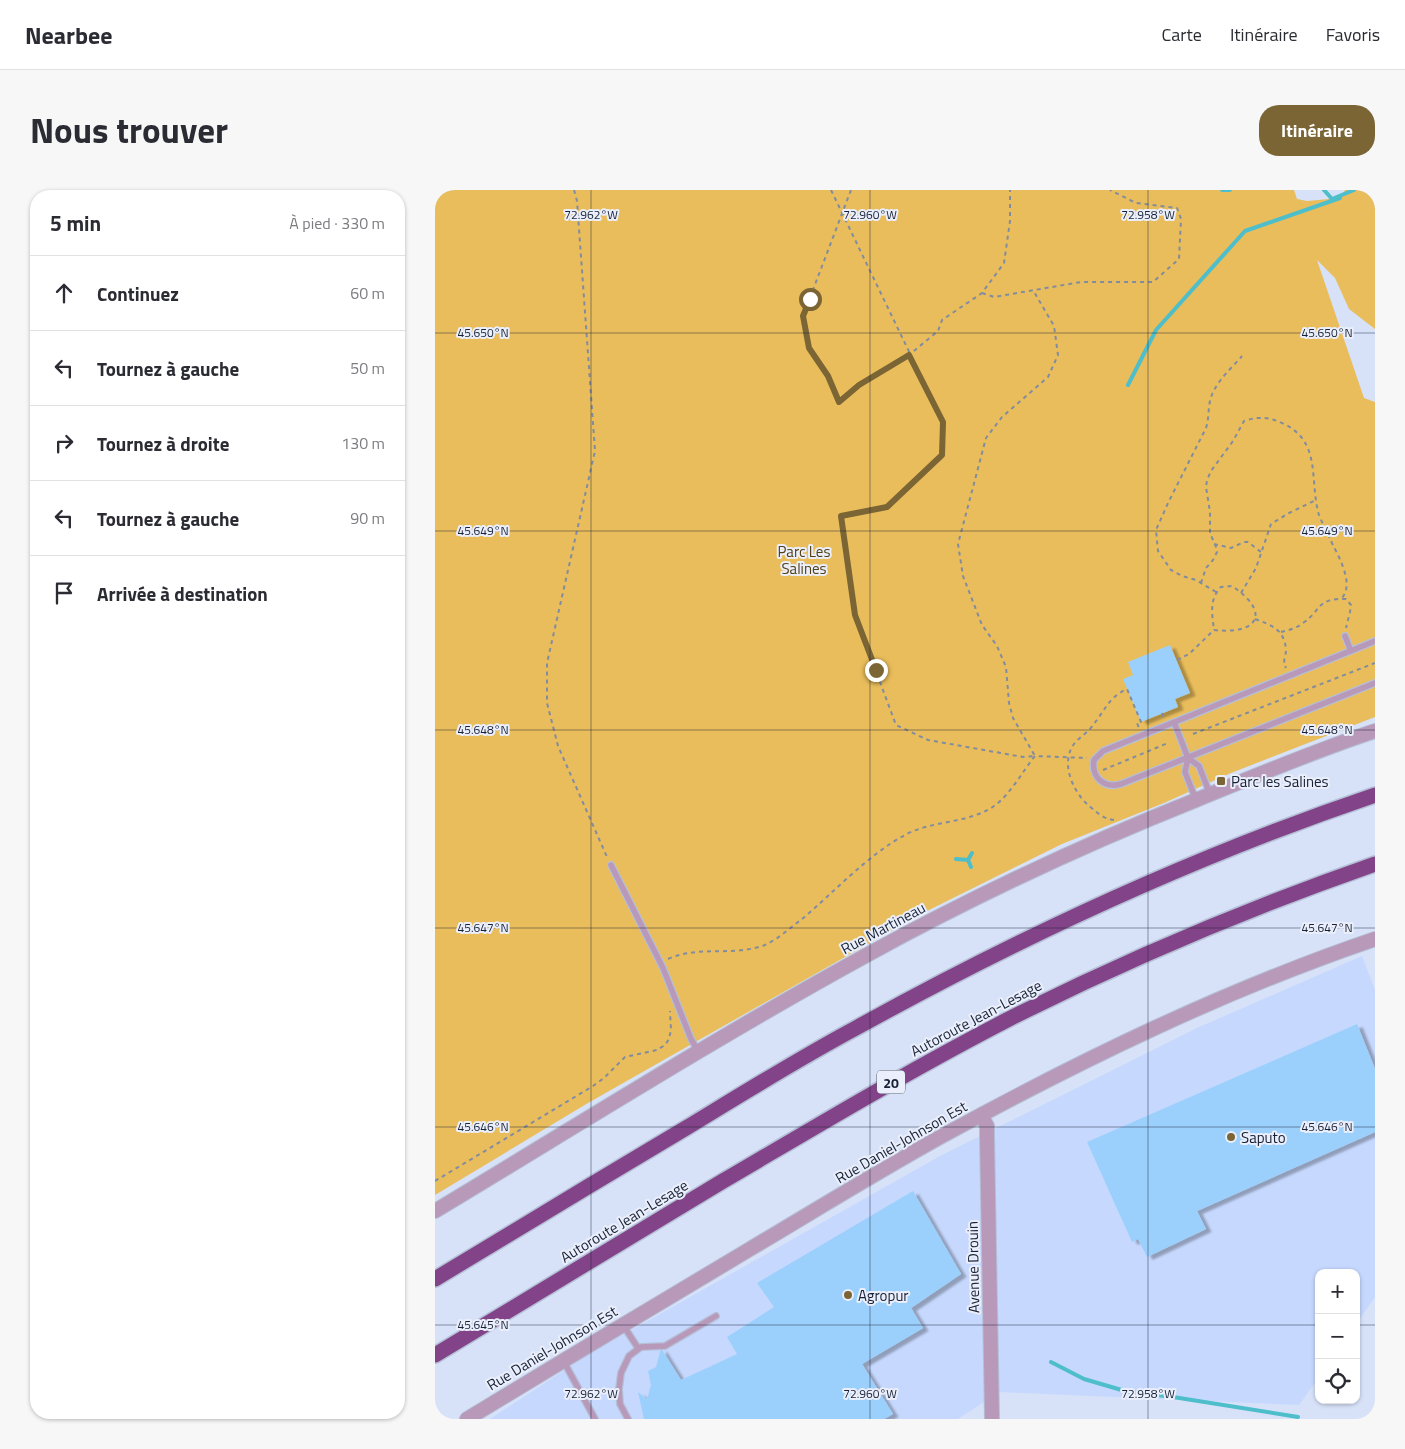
<!DOCTYPE html>
<html lang="fr">
<meta charset="utf-8">
<style>
:root{--surface:#fff;--page:#f7f7f7;--text:#2b2b33;--muted:#7c7c81;--line:#e1e1e2;--accent:#7b6535}
body{margin:0;font-family:"Titillium Web",sans-serif;background:var(--page);color:var(--text)}
.controls{position:absolute;right:15px;bottom:15px;display:grid;overflow:hidden;border-radius:10px;box-shadow:0 1px 4px #0004}
.controls button{width:45px;height:45px;display:grid;place-items:center;padding:0;border:0;border-bottom:1px solid var(--line);background:var(--surface);color:var(--text);font:25px sans-serif}
.stop{position:absolute;width:15px;height:15px;margin:-11px;border:4px solid #7b6535;border-radius:50%;background:#fff}
.stop.end{background:#7b6535;border-color:#fff;box-shadow:0 1px 5px #0008}
.list{margin:0;padding:0;list-style:none}
h2{display:flex;justify-content:space-between;align-items:center;height:65px;margin:0;padding:0 20px;font-size:21px}
h2 small{font-size:16px;font-weight:400;color:var(--muted)}
.list li{display:grid;grid-template-columns:32px 1fr auto;gap:15px;align-items:center;box-sizing:border-box;height:75px;padding:0 20px;border-top:1px solid var(--line)}
.list b{display:block;font-size:19px;white-space:nowrap}
.list em{font-size:16px;font-style:normal;color:var(--muted)}
.icon{flex:none;width:28px;height:28px;fill:none;stroke:currentColor;stroke-width:2;stroke-linecap:round;stroke-linejoin:round}
.map{position:relative;flex:none;width:940px;height:1229px;overflow:hidden;border-radius:20px}
header{display:flex;align-items:center;gap:30px;box-sizing:border-box;height:70px;padding:0 25px;background:var(--surface);border-bottom:1px solid var(--line)}
header strong{font-size:24px}
nav{display:flex;gap:28px;margin-inline-start:auto;font-size:18px}
.intro{display:flex;align-items:center;justify-content:space-between;box-sizing:border-box;height:120px;padding:0 30px}
h1{margin:0;font-size:35px}
.button{padding:12px 22px;border-radius:20px;background:var(--accent);color:#fff;font-size:18px;font-weight:700}
main{display:flex;gap:30px;padding:0 30px}
aside{flex:1;background:var(--surface);border-radius:20px;box-shadow:0 1px 4px #0004}
.map>svg:first-child{display:block}
</style>
<header>
<strong>Nearbee</strong>
<nav><a>Carte</a><a>Itinéraire</a><a>Favoris</a></nav>
</header>
<div class="intro"><h1>Nous trouver</h1><a class="button">Itinéraire</a></div>
<main>
<aside>
<h2>5 min<small>À pied · 330 m</small></h2>
<ul class="list">
<li><svg class="icon" aria-label="ahead" viewBox="0 0 24 24"><path d="M12 20V5M6 11l6-6 6 6"/></svg><div><b>Continuez</b></div><em>60 m</em></li>
<li><svg class="icon" aria-label="left" viewBox="0 0 24 24"><path d="M17 20v-9H6M10 6l-5 5 5 5"/></svg><div><b>Tournez à gauche</b></div><em>50 m</em></li>
<li><svg class="icon" aria-label="right" viewBox="0 0 24 24"><path d="M7 20v-9h11M14 6l5 5-5 5"/></svg><div><b>Tournez à droite</b></div><em>130 m</em></li>
<li><svg class="icon" aria-label="left" viewBox="0 0 24 24"><path d="M17 20v-9H6M10 6l-5 5 5 5"/></svg><div><b>Tournez à gauche</b></div><em>90 m</em></li>
<li><svg class="icon" aria-label="arrive" viewBox="0 0 24 24"><path d="M6 21V4h12l-3 4 3 4H6"/></svg><div><b>Arrivée à destination</b></div></li>
</ul>
</aside>
<div class="map">
<svg width="940" height="1229" viewBox="0 0 940 1229">
<defs>
<filter id="shadow"><feDropShadow dx="5.5" dy="3" stdDeviation="1" flood-color="#0004"/></filter>
</defs>
<rect width="100%" height="100%" fill="#d7e2f9"/>
<path fill="#c6d8fe" d="M927,766L940,800V1107L921,1134V1083H884V1187L864,1215L564,1202L523,1229H55L154,1164L505,966L762,838Z"/>
<path fill="#e9bd5b" d="M0,0H859L862,9L872,11L905,8L910,0H940V139L914,119L900,88L882,70L929,208L940,212V527L796,583L729,613L627,654L484,725L153,913L0,1005Z"/>
<g fill="none" stroke-linecap="round" stroke-linejoin="round">
<path stroke="#4dbeca" stroke-width="4" d="M787,0H795
M889,0L897,9L919,0
M693,195L721,140L810,41L905,8
M521,669L533,670L537,663
M533,670L536,677
M616,1172L649,1189L690,1201L738,1207L863,1227"/>
</g>
<path fill="#9cd0fc" filter="url(#shadow)" d="M735,455L755,503L740,509L743,517L706,532L688,489L698,485L693,472Z
M922,834L940,879V942L762,1021L771,1039L712,1067L703,1049L697,1052L652,952Z
M478,1001L526,1084L476,1118L488,1138L427,1174L458,1224L449,1229H209L203,1202L212,1209L216,1195L213,1181L221,1177L226,1158L246,1190L302,1164L292,1147L339,1117L322,1093Z"/>
<g fill="none" stroke-linecap="round" stroke-linejoin="round">
<g stroke="#b5bfd6" stroke-width="8">
<path id="service" d="M910,446L916,461
M940,451L668,561L659,570C656,587 669,599 686,594L940,493
M739,532L753,568L764,576L775,604
M753,568L750,582L761,610
M176,675L228,778L256,849L263,861
M188,1135L203,1158
M129,1172L160,1229
M193,1229L185,1214L184,1199L186,1183L194,1166L206,1157L230,1156L281,1126"/>
</g>
<g stroke="#b5bfd6" stroke-width="16">
<path id="tertiary" d="M546,925L552,936V947L557,1229
M0,1021C143,935 284,846 430,766C537,707 648,655 761,610C820,586 879,561 940,541
M32,1229C126,1172 221,1115 315,1059C379,1021 442,982 507,946C646,870 790,800 940,749"/>
</g>
<g stroke="#b5bfd6" stroke-width="18">
<path id="motorway" d="M0,1089C84,1038 167,988 251,938C307,904 363,869 421,838C587,746 760,666 940,605
M0,1165C96,1107 192,1049 288,991C382,936 475,880 572,830C691,770 814,718 940,674"/>
</g>
<path stroke="#828ca1" stroke-width="2" stroke-dasharray="4 4" stroke-linecap="butt" d="M139,0L142,11L160,261L112,473V513L123,556L172,667
M396,0L508,232L507,265L452,317L406,326L420,425L461,535L493,550L588,567L600,566L578,528L574,513L571,477L562,456L547,435L528,386L523,354L551,248L567,227L613,187L623,165L619,136L598,100
M416,0L368,126L374,158L393,186L405,212L424,195L474,165L503,141L507,130L547,103L569,73L575,31V0
M547,103L559,107L646,92H718L744,69L746,29L742,18L701,13L675,0
M779,354L796,358L809,352H813L826,362
M766,393L771,378L778,370L782,362L781,357L775,343V322L771,297L772,290L776,281L798,251L809,231C823,226 835,227 849,234C887,252 874,291 884,325C887,333 892,341 895,349C902,364 921,394 906,409
M781,402L761,390L747,386L736,380L723,361L722,351L721,340L733,313L771,238C774,229 773,220 775,211C779,193 796,179 807,166
M806,403L821,378L836,334L854,323L881,310
M820,429C836,435 849,439 851,459C851,468 847,469 851,478
M846,442C854,440 862,438 868,433C887,420 881,408 911,409L916,415L915,422L911,438
M742,470L754,464L779,440C824,445 836,422 797,396L786,397C774,409 777,424 779,440
M727,523L729,528
M758,544L940,473
M668,580L733,553
M679,630C668,629 660,621 652,614C638,601 625,573 639,554C644,547 653,543 658,535C671,519 673,508 692,499L706,532L702,533L704,538
M233,769C264,755 298,767 330,755C343,749 355,738 367,729C398,703 434,664 470,645C497,630 533,634 559,616C575,605 587,582 600,566L652,568
M0,991L158,896L169,888L190,867L222,860L230,855L234,849L236,840L235,821"/>
<use href="#service" stroke="#b899b9" stroke-width="5.5"/>
<use href="#tertiary" stroke="#b899b9" stroke-width="14"/>
<use href="#motorway" stroke="#834388" stroke-width="15"/>
</g>
<g fill="none" stroke-linecap="round" stroke-linejoin="round">
<path stroke="#7b6535" stroke-width="6" d="M375,109L368,126L374,158L393,186L404,212L424,195L474,165L508,232L507,265L452,317L406,326L420,425L441,480"/>
</g>
<path fill="none" stroke="#182135" stroke-width="1" stroke-opacity="0.45" d="M156,0V1229M435,0V1229M713,0V1229M0,143H940M0,341H940M0,540H940M0,738H940M0,937H940M0,1135H884M921,1135H940"/>
<g fill="#7b6535" stroke="#eaeffb" stroke-width="2">
<rect x="781" y="586" width="10" height="10" rx="2.5"/>
<circle cx="796" cy="947" r="5"/>
<circle cx="413" cy="1105" r="5"/>
</g>
<g text-anchor="middle" dominant-baseline="central" stroke-width="4" stroke-linejoin="round" paint-order="stroke">
<rect fill="#eaeffb" stroke="#575f70" stroke-width="1" x="442" y="880.5" width="28" height="23" rx="4"/>
<g font-size="14" font-weight="bold" fill="#182135">
<text x="456" y="892">20</text>
</g>
<g font-size="15" fill="#523f16" stroke="#eaeffb">
<text x="369" y="361">Parc Les<tspan x="369" dy="17">Salines</tspan></text>
</g>
<g font-size="15" fill="#182135" stroke="#eaeffb" text-anchor="start">
<text x="796" y="591">Parc les Salines</text>
<text x="806" y="947">Saputo</text>
<text x="423" y="1105">Agropur</text>
</g>
<g font-size="15" fill="#182135" stroke="#eaeffb">
<text transform="translate(448 738) rotate(-28)">Rue Martineau</text>
<text transform="translate(541 828) rotate(-28)">Autoroute Jean-Lesage</text>
<text transform="translate(466 952) rotate(-30)">Rue Daniel-Johnson Est</text>
<text transform="translate(189 1031) rotate(-31)">Autoroute Jean-Lesage</text>
<text transform="translate(538 1077) rotate(-91)">Avenue Drouin</text>
<text transform="translate(117 1158) rotate(-31)">Rue Daniel-Johnson Est</text>
</g>
</g>
<g font-size="12" text-anchor="middle" fill="#182135" stroke="#eaeffb" stroke-width="4" stroke-linejoin="round" paint-order="stroke">
<text x="156" y="29">72.962°W</text>
<text x="435" y="29">72.960°W</text>
<text x="713" y="29">72.958°W</text>
<text x="48" y="147">45.650°N</text>
<text x="892" y="147">45.650°N</text>
<text x="48" y="345">45.649°N</text>
<text x="892" y="345">45.649°N</text>
<text x="48" y="544">45.648°N</text>
<text x="892" y="544">45.648°N</text>
<text x="48" y="742">45.647°N</text>
<text x="892" y="742">45.647°N</text>
<text x="48" y="941">45.646°N</text>
<text x="892" y="941">45.646°N</text>
<text x="48" y="1139">45.645°N</text>
<text x="156" y="1208">72.962°W</text>
<text x="435" y="1208">72.960°W</text>
<text x="713" y="1208">72.958°W</text>
</g>
</svg>
<div class="controls">
<button>+</button>
<button>−</button>
<button><svg class="icon" aria-label="locate" viewBox="0 0 24 24"><circle cx="12" cy="12" r="6"/><path d="M12 2v4M12 18v4M2 12h4M18 12h4"/></svg></button>
</div>
<div class="stop" style="left:375px;top:109px"></div>
<div class="stop end" style="left:441px;top:480px"></div>
</div>
</main>
